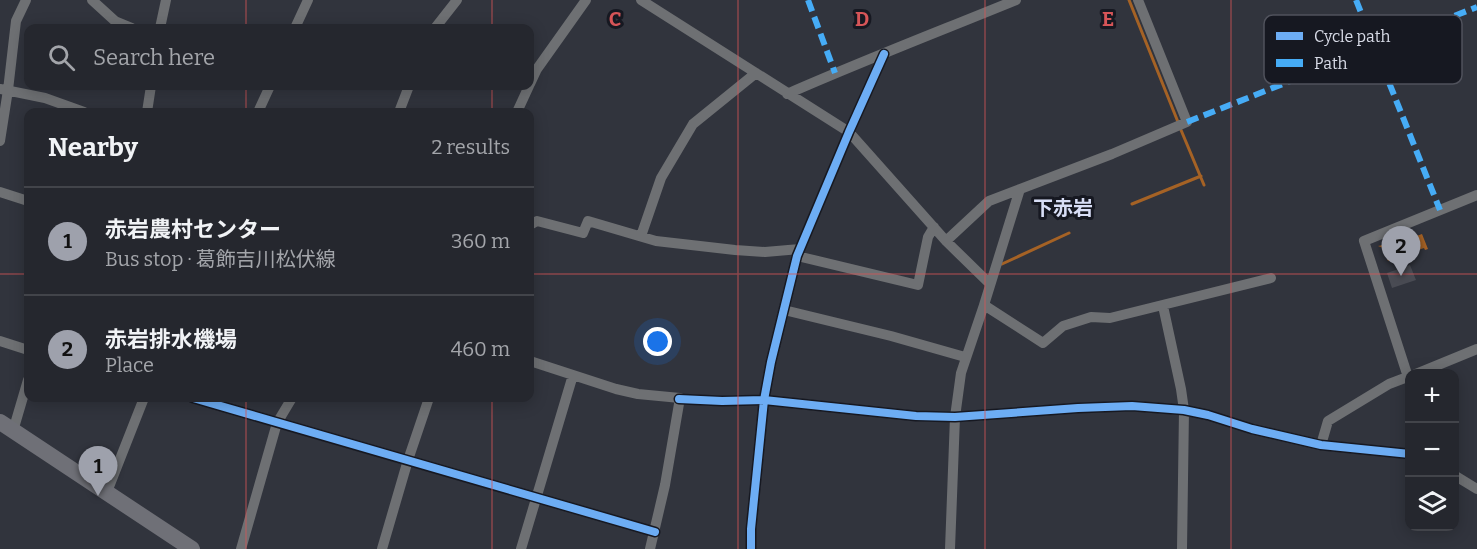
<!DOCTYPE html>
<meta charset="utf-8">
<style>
:root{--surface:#25272e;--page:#31333a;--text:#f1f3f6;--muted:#a3a5aa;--line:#42444a;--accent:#9ea1ac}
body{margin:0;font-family:Bitter,"Noto Sans JP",serif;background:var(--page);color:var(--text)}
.controls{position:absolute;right:18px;bottom:18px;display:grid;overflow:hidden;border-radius:12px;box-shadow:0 3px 15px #0003}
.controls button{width:54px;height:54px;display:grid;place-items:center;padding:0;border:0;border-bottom:2px solid var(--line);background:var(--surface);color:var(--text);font:30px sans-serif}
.you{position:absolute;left:658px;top:342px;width:21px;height:21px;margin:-15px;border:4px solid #fff;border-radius:50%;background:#1a73e8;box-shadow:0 0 0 9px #1a73e833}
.badge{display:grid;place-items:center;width:39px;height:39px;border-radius:50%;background:var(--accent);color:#111;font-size:20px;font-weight:700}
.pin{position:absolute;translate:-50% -50px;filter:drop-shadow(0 2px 3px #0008)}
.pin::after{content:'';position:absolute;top:32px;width:21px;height:18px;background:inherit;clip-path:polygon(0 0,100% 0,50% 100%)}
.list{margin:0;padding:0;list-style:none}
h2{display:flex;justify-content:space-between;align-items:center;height:78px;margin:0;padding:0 24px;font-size:26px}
h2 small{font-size:20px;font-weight:400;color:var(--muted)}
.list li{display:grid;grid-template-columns:39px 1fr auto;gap:18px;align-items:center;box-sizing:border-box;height:108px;padding:0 24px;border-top:2px solid var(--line)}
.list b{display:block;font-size:22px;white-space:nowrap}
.list p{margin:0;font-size:20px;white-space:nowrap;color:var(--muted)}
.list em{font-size:20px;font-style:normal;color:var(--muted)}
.icon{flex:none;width:33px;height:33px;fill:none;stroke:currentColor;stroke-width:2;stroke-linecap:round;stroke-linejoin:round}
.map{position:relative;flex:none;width:1477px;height:549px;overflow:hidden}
.search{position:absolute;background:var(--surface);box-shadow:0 3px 15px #0003;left:24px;top:24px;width:510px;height:66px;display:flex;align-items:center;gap:15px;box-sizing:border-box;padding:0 21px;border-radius:12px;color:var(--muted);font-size:22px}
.panel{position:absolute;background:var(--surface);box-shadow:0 3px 15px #0003;left:24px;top:108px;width:510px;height:294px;border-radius:12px}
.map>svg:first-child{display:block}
</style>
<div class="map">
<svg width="1477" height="549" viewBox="0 0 1477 549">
<rect width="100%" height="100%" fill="#31343d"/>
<path fill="#a56225" d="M1422,234L1428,249L1425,250L1424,248L1398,257L1399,261L1394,263L1392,260L1388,261L1383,248L1378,246L1383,245L1389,246Z"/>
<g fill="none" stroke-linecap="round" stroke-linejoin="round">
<path stroke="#a56225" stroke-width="3" d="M1129,0L1178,122
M1181,130L1204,185
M1132,204L1201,176
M1002,264L1069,233"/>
</g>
<path fill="#494b53" d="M1410,265L1416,280L1392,288L1387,273Z"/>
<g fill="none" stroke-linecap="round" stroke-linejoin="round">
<path stroke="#6e7073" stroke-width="10" d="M92,0L115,21L132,28
M641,0L849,132L946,241L990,284
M160,28L166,0
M295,28L308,0
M435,28L457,0
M530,84L537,69L586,0
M0,89L45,98L84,112
M787,94C862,61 940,31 1016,0
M147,112L151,86
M258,112L270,86
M399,112L409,86
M517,112L529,86
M0,141L8,90L16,21L26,0
M0,192L28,201
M530,225L537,221L583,233L588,221L656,241L735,250L765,252L800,249
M641,236L661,178L693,124L756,73
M946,241L989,201L1112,154L1187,122L1138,0
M797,256L918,285L928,237L934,227
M984,305L1043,343L1063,326L1091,317L1110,318L1271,278
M1163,306L1181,389L1184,410L1182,549
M784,310L891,336L965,357
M0,341L28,350
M530,361L616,389L638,394L680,398L665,485L650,549
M1416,374L1477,349
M1408,377L1364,241L1477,195
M193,398L655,532
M679,399L722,401L764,400L916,416L955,417L1078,408L1132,406L1184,410L1208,415L1252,429L1321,445L1410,454
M13,431L28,380
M1321,445L1328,421L1389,384L1410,376
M1454,475L1477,489
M107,492L144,398
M241,549L277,423L292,398
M382,549L408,460L429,398
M521,549L573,375
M751,549V529L764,400L771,362L797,256L849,132L884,54
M950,549L955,417L961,373L984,305L1020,189"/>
<path stroke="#6f7077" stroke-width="16" d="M0,422L192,549"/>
<path stroke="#46acf6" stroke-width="6" stroke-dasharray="12 6" stroke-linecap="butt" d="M808,0L835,73
M1356,0L1440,210
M1187,122L1477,7"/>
<g stroke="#161821" stroke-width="11">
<path id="cycleway" d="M193,398L655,532
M679,399L722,401L764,400L916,416L955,417L1078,408L1132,406L1184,410L1208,415L1252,429L1321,445L1410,454
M751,549V529L764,400L771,362L797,256L849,132L884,54"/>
</g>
<use href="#cycleway" stroke="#6dadf4" stroke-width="8"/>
</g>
<path fill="none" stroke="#d65558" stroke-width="1.5" stroke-opacity="0.55" d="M246,0V28M492,0V28M738,0V549M985,0V549M1231,0V549M246,86V112M492,86V112M0,274H28M530,274H1477M246,398V549M492,398V549"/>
<g text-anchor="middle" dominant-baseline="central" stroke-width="6" stroke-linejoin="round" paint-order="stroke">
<g font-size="20" font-weight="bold" fill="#d8def6" stroke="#161821">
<text x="1063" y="208">下赤岩</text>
</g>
</g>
<rect x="1264" y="15" width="198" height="69" rx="9" fill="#161821" stroke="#50525c" stroke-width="1.5"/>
<rect x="1276" y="32" width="27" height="8" fill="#6dadf4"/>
<rect x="1276" y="59" width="27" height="8" fill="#46acf6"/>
<g font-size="16" fill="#d8dbe7">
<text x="1314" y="42">Cycle path</text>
<text x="1314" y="69">Path</text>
</g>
<g font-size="20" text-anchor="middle" font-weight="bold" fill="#d65558" stroke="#161821" stroke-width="6" stroke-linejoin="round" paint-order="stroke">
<text x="615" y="26">C</text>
<text x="862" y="26">D</text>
<text x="1108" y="26">E</text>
</g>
</svg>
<div class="controls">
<button>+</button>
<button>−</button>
<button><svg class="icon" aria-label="layers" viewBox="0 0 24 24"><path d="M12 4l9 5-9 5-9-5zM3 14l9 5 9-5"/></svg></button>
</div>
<div class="you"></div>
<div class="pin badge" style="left:98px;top:496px">1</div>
<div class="pin badge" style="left:1401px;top:276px">2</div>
<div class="search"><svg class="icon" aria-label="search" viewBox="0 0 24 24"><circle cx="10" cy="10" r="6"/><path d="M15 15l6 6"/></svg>Search here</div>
<section class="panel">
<h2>Nearby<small>2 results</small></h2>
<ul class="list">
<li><span class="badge">1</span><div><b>赤岩農村センター</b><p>Bus stop · 葛飾吉川松伏線</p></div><em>360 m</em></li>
<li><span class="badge">2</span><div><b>赤岩排水機場</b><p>Place</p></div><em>460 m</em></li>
</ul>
</section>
</div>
